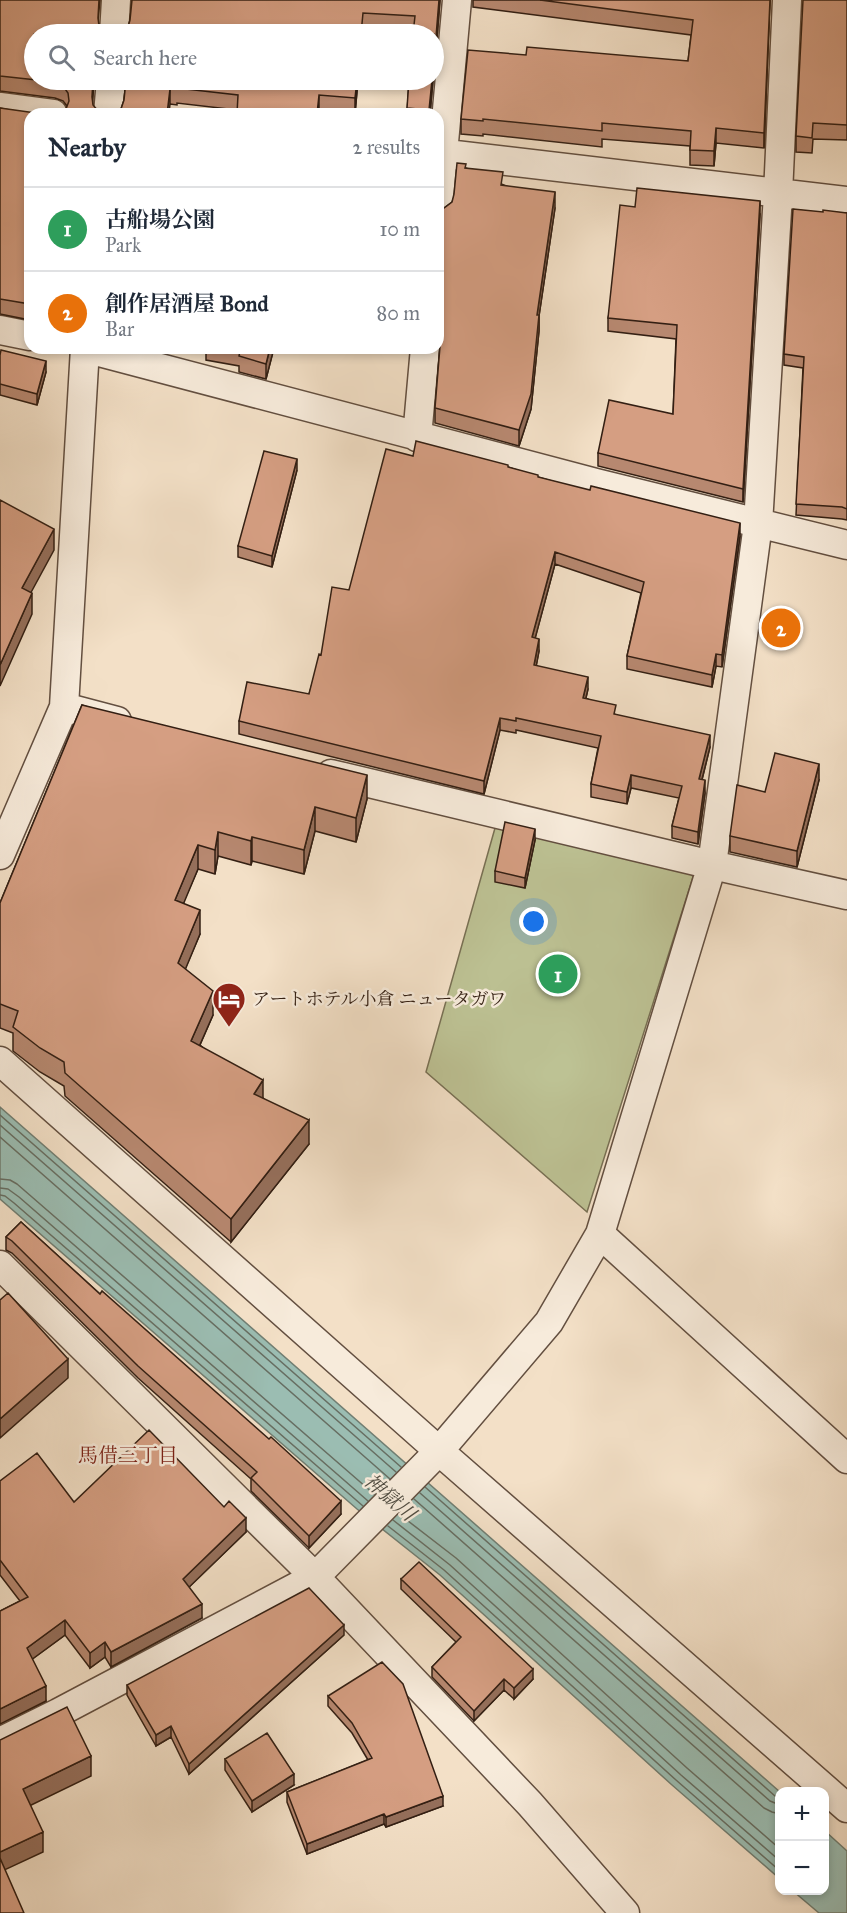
<!DOCTYPE html>
<meta charset="utf-8">
<style>
:root{--surface:#fff;--page:#f2f2f3;--text:#1f2937;--muted:#747a83;--line:#e0e1e3;--accent:#d93025}
body{margin:0;font-family:"IM FELL Great Primer","Noto Serif JP",serif;background:var(--page);color:var(--text)}
.controls{position:absolute;right:18px;bottom:18px;display:grid;overflow:hidden;border-radius:12px;box-shadow:0 3px 9px #0003}
.controls button{width:54px;height:54px;display:grid;place-items:center;padding:0;border:0;border-bottom:2px solid var(--line);background:var(--surface);color:var(--text);font:30px sans-serif}
.you{position:absolute;left:534px;top:922px;width:21px;height:21px;margin:-15px;border:4px solid #fff;border-radius:50%;background:#1a73e8;box-shadow:0 0 0 9px #1a73e833}
.badge{display:grid;place-items:center;width:39px;height:39px;border-radius:50%;background:var(--accent);color:#fff;font-size:20px;font-weight:700}
.pin{position:absolute;translate:-50% -50%;border:3px solid #fff;box-shadow:0 2px 6px #0006}
.list{margin:0;padding:0;list-style:none}
h2{display:flex;justify-content:space-between;align-items:center;height:78px;margin:0;padding:0 24px;font-size:26px}
h2 small{font-size:20px;font-weight:400;color:var(--muted)}
.list li{display:grid;grid-template-columns:39px 1fr auto;gap:18px;align-items:center;box-sizing:border-box;height:84px;padding:0 24px;border-top:2px solid var(--line)}
.list b{display:block;font-size:22px;white-space:nowrap}
.list p{margin:0;font-size:20px;white-space:nowrap;color:var(--muted)}
.list em{font-size:20px;font-style:normal;color:var(--muted)}
.icon{flex:none;width:33px;height:33px;fill:none;stroke:currentColor;stroke-width:2;stroke-linecap:round;stroke-linejoin:round}
.map{position:relative;flex:none;width:847px;height:1913px;overflow:hidden}
.search{position:absolute;background:var(--surface);box-shadow:0 3px 9px #0003;left:24px;top:24px;width:420px;height:66px;display:flex;align-items:center;gap:15px;box-sizing:border-box;padding:0 21px;border-radius:33px;color:var(--muted);font-size:22px}
.panel{position:absolute;background:var(--surface);box-shadow:0 3px 9px #0003;left:24px;top:108px;width:420px;height:246px;border-radius:18px}
.map>svg:first-child{display:block}
</style>
<div class="map">
<svg width="847" height="1913" viewBox="0 0 847 1913">
<rect width="100%" height="100%" fill="#f3e0c7"/>
<filter id="stains"><feTurbulence type="fractalNoise" baseFrequency=".00333" numOctaves="4"/><feColorMatrix values="0 0 0 0 .2 0 0 0 0 .09 0 0 0 0 .02 0 0 0 .5 -.17"/></filter>
<radialGradient id="worn" r=".72"><stop offset=".6" stop-color="#630" stop-opacity="0"/><stop offset="1" stop-color="#630" stop-opacity=".3"/></radialGradient>
<path fill="#bdc294" stroke="#787054" stroke-width="1.5" d="M497,821L687,866L693,877L587,1212L426,1072Z"/>
<path fill="#9bbdb2" stroke="#717e72" stroke-width="1.5" d="M0,1107L780,1792L779,1878L672,1785L440,1575L357,1509L0,1199Z
M825,1831L847,1851V1913H819L793,1891L824,1890Z"/>
<g fill="none" stroke-linecap="round" stroke-linejoin="round">
<path stroke="#676e62" stroke-width="1.5" d="M0,1115L401,1467
M0,1125L396,1472
M0,1137L390,1479
M0,1179L10,1180L17,1184L374,1494
M0,1188L8,1189L19,1197L368,1501
M0,1195L5,1196L14,1203L363,1506
M425,1487L775,1796L780,1797
M420,1493L770,1801L780,1805
M414,1499L764,1808L772,1812L780,1814
M399,1514L456,1558L687,1768L780,1849
M393,1520L450,1565L681,1775L780,1861
M388,1526L444,1570L676,1780L780,1871"/>
<g stroke="#634f40" stroke-width="31">
<path id="street" d="M114,34L116,0
M0,107L53,114
M108,114L111,80
M438,153L847,201
M438,208L457,0
M0,330L30,336
M84,348L596,483L847,545
M417,437L425,348
M64,707L117,721
M331,774L712,865L847,895
M0,855L64,707L85,348
M0,1061L439,1451L847,1808
M600,1234L847,1459
M0,1265L315,1577L530,1804L625,1913
M0,1742L58,1713L315,1577L439,1451L549,1322L600,1234L712,865L758,524L778,194L787,0"/>
</g>
<use href="#street" stroke="#f7ebdb" stroke-width="28"/>
</g>
<path fill="#b78870" stroke="#331f13" stroke-width="1.5" d="M0,0H100L98,21L99,26L104,32L34,34L94,80L92,103L60,114L66,109L67,106L63,101L55,98L0,91Z
M132,0H440L434,76L414,31L363,28L362,34H116L122,33L128,27L130,20Z
M473,0H770L764,148L716,143L714,166L690,165V146L602,139V147L483,134V136L461,134V119L526,55L688,61L691,35L473,7Z
M847,0V140L813,139L812,153L796,152V136Z
M126,80H358L355,114L319,111L237,110L177,103V105L170,104L121,109L124,100Z
M409,80H433L430,114H407Z
M0,108L30,114V320L0,314Z
M466,168L555,208L539,316V331L531,409L519,446L435,423V408L440,345L439,340L440,315H438V209L444,208L452,202Z
M635,207L760,214L743,502L598,466V453L673,414L676,339L608,331V318Z
M823,212L847,213V520L842,519L796,515L803,368L784,365V354Z
M206,348H274L266,379L239,372V366L206,360Z
M0,355L46,372L37,405L0,395Z
M413,456L508,467L538,477L740,536L722,667L716,666L712,687L627,669V656L641,593L555,564L535,638L539,651L536,666L588,689L586,698L616,715L710,747L702,780L705,793L698,844L672,838V826L679,798L631,788L627,804L591,797V784L598,748L516,730V733L500,730L484,794L239,734V721L309,694L321,655L349,590Z
M297,470L272,567L238,557V546Z
M82,705L367,799L356,842L315,831L304,874L252,861L251,865L218,856L215,874L198,869L183,903L200,934L185,969L213,1015L200,1045L263,1098L309,1144L231,1242L65,1096L64,1086L40,1072L13,1051V1033L0,1028V903Z
M819,780L797,867L730,852V836L765,792Z
M535,840L525,888L495,882V871Z
M21,1222L341,1514L309,1548L251,1491V1479L138,1378L12,1253L6,1250V1237Z
M0,1481L74,1502L246,1532L189,1587L202,1618L111,1667L105,1657L90,1668L65,1635L32,1659L46,1701L0,1724V1611L20,1601L0,1575Z
M401,1579L533,1679L514,1699L504,1690L474,1721L432,1677V1667L456,1642L401,1589Z
M344,1635L189,1774L171,1737L156,1746L127,1695V1685Z
M328,1696L443,1806L386,1827L384,1824L307,1854L287,1802V1792L368,1760L352,1733L328,1706Z
M225,1759L294,1785L252,1812L225,1770Z"/>
<path fill="#956f5b" stroke="#331f13" stroke-width="1.5" d="M439,0H440L434,76V61Z
M770,0L764,148V133Z
M93,80H94L92,113V97Z
M357,80H358L355,114V98Z
M432,80H433L430,114H429Z
M170,89V104L169,114H167Z
M319,95V114H317Z
M716,128V143L714,166V151Z
M555,192V208L539,316V331L531,409L519,446V430L537,315Z
M760,201V214L743,502V489Z
M270,348H274L266,379V364Z
M46,361V372L37,405V394Z
M297,459V470L272,567V556Z
M740,523V536L722,667V655Z
M54,529V550L22,609V588Z
M555,552V564L532,650V637Z
M32,593V614L0,686V665Z
M539,639V651L534,678V665Z
M716,654V666L712,687V675Z
M588,677V689L583,710V698Z
M500,718V730L484,794V781Z
M710,735V747L699,791V779Z
M819,764V780L797,867V851Z
M367,775V799L356,842V818Z
M631,775V788L627,804V792Z
M705,780V793L698,844V832Z
M315,807V831L304,874V850Z
M535,829V840L525,888V878Z
M218,832V856L215,874V850Z
M252,837V861L251,865V841Z
M198,845V869L175,924V900Z
M200,910V934L178,987V963Z
M213,991V1015L191,1065V1041Z
M263,1080V1104L254,1094Z
M309,1120V1144L231,1242V1219Z
M68,1359V1378L0,1438V1419Z
M341,1501V1514L309,1548V1536Z
M246,1518V1532L183,1593V1579Z
M202,1604V1618L111,1667V1652Z
M65,1620V1635L27,1663V1648Z
M344,1625V1635L189,1774V1764Z
M105,1642V1657L90,1668V1653Z
M533,1669V1679L514,1699V1688Z
M504,1679V1690L474,1721V1711Z
M46,1686V1701L0,1724V1709Z
M171,1726V1737L156,1746V1735Z
M91,1756V1776L23,1809V1789Z
M294,1774V1785L252,1812V1801Z
M443,1796V1806L386,1827V1817Z
M384,1814V1824L307,1854V1844Z
M43,1832V1852L0,1872V1852Z"/>
<path fill="#d59e82" stroke="#331f13" stroke-width="1.5" d="M0,0H99L98,18L99,26L104,32L112,34H34V80H93L92,97L93,105L99,112L104,114H58H60L66,109L69,101L68,93L63,86L55,82L0,76Z
M132,0H439L434,61V34H413L415,16L363,13L361,34H116L122,33L128,27L130,20Z
M540,0H770L764,133L716,128L714,151L690,150L691,131L602,123V131L483,119V121L461,119L468,50L526,55L527,47L688,61L693,20Z
M803,0H847V125L813,123L812,138L796,136Z
M126,80H357L355,98L319,95L317,114H237L238,95L177,88V89H170L167,114H113L121,109L124,100Z
M409,80H432L429,110L407,108Z
M0,108L43,114H30V304L0,299Z
M457,163L466,164L465,168L503,172L501,185L555,192L537,315H539L531,394L519,430L435,408L441,334L439,325L442,300H438V209L444,208L452,202L454,194Z
M637,188L760,201L743,489L598,453L609,400L673,414L677,325L608,318L620,205L635,207Z
M793,209L823,212V210L847,213V509L842,507L796,504L804,357L784,354Z
M223,348H270L266,364L239,356L240,351Z
M1,350L46,361L37,394L0,384V355Z
M416,441L508,465V467L538,475V477L590,490L591,486L740,523L722,655L716,654L712,675L627,656L644,582L555,552L532,637L539,639L534,665L588,677L583,698L616,705L614,714L710,735L699,779L705,780L698,832L672,826L682,786L631,775L627,792L591,784L601,736L516,718V721L500,718L484,781L239,721L247,682L309,694L319,654L321,655L332,587L349,590L386,449L413,456Z
M264,451L297,459L272,556L238,546Z
M0,500L54,529L22,588L32,593L0,665Z
M82,705L367,775L356,818L315,807L304,850L252,837L251,841L218,832L215,850L198,845L175,900L200,910L178,963L213,991L191,1041L263,1080L254,1094L309,1120L231,1219L65,1073L64,1062L40,1048L13,1027L18,1011L0,1004V903Z
M775,753L819,764L797,851L730,836L737,785L765,792Z
M505,822L535,829L525,878L495,871Z
M21,1222L100,1294L102,1291L269,1439L271,1437L341,1501L309,1536L251,1478L257,1472L138,1366L12,1241L6,1237Z
M8,1293L68,1359L0,1419V1300Z
M149,1430L224,1507L229,1501L246,1518L183,1579L202,1604L111,1652L105,1642L90,1653L65,1620L27,1648L46,1686L0,1709V1611L28,1597L0,1560V1481L37,1453L74,1502Z
M419,1562L533,1669L514,1688L504,1679L474,1711L432,1667L461,1637L401,1579Z
M309,1588L344,1625L189,1764L171,1726L156,1735L127,1685Z
M382,1662L403,1684L443,1796L386,1817L384,1814L307,1844L287,1792L372,1758L352,1723L328,1696Z
M67,1707L91,1756L23,1789L43,1832L0,1852V1740Z
M267,1733L294,1774L252,1801L225,1759Z
M0,1858L24,1913H0Z"/>
<defs>
<g id="hotel-pin" transform="scale(1.725)"><path d="M0 17L-7.5 6A9.5 9.5 0 1 1 7.5 6Z" fill="#8f2418" stroke="#f7ebdb"/><path d="M-6-4.5h1.5V1H6V5H4.5V3h-9V5H-6ZM-4 0a1.8 1.8 0 1 1 3.6 0ZM.5 0V-2.5h3Q6-2.5 6 0Z" fill="#fff"/></g>
</defs>
<g fill-rule="evenodd">
<use href="#hotel-pin" x="229" y="999"/>
</g>
<g text-anchor="middle" dominant-baseline="central" stroke-width="5" stroke-linejoin="round" paint-order="stroke">
<g font-size="18" fill="#331f13" stroke="#f7ebdb" text-anchor="start">
<text x="252" y="999">アートホテル小倉 ニュータガワ</text>
</g>
<g font-size="20" fill="#7a1f14" stroke="#f7ebdb">
<text x="128" y="1455">馬借三丁目</text>
</g>
<g font-size="20" font-style="italic" fill="#524e43" stroke="#f7ebdb">
<text transform="translate(390 1497) rotate(41)">神獄川</text>
</g>
</g>
<rect width="100%" height="100%" filter="url(#stains)"/>
<rect width="100%" height="100%" fill="url(#worn)"/>
</svg>
<div class="controls">
<button>+</button>
<button>−</button>
</div>
<div class="you"></div>
<div class="pin badge" style="left:558px;top:974px;background:#2e9e5b">1</div>
<div class="pin badge" style="left:781px;top:628px;background:#e8710a">2</div>
<div class="search"><svg class="icon" aria-label="search" viewBox="0 0 24 24"><circle cx="10" cy="10" r="6"/><path d="M15 15l6 6"/></svg>Search here</div>
<section class="panel">
<h2>Nearby<small>2 results</small></h2>
<ul class="list">
<li><span class="badge" style="background:#2e9e5b">1</span><div><b>古船場公園</b><p>Park</p></div><em>10 m</em></li>
<li><span class="badge" style="background:#e8710a">2</span><div><b>創作居酒屋 Bond</b><p>Bar</p></div><em>80 m</em></li>
</ul>
</section>
</div>
